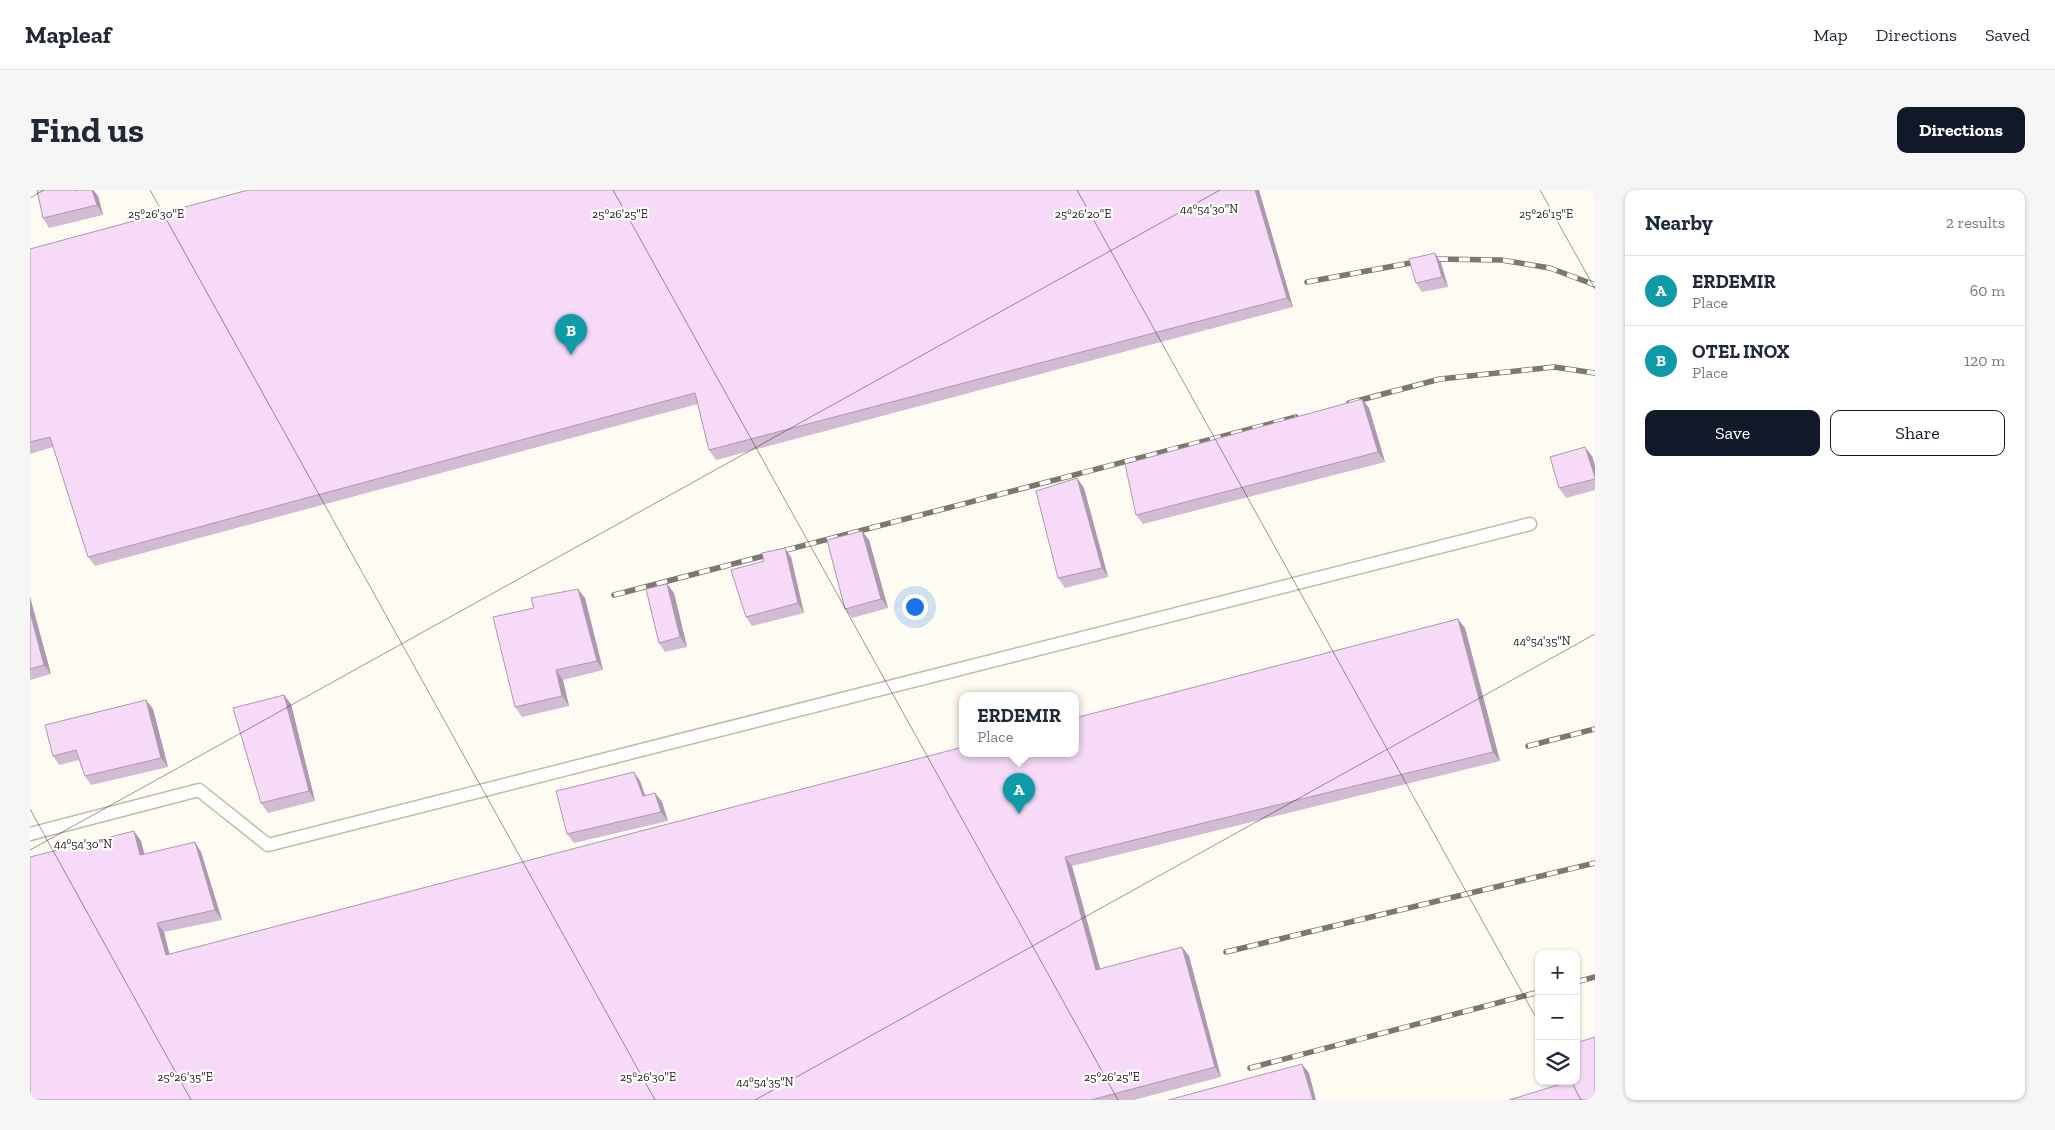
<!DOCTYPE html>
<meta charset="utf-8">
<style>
:root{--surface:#fff;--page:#f6f6f7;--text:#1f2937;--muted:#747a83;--line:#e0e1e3;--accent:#111827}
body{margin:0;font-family:"Zilla Slab",serif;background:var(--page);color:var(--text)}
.controls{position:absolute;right:15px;bottom:15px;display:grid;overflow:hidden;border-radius:10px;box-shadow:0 1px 4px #0004}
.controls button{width:45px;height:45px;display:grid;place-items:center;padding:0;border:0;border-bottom:1px solid var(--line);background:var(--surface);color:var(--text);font:25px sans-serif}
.you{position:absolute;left:884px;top:416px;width:18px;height:18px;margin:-12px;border:4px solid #fff;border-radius:50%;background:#1a73e8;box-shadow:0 0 0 8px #1a73e833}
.badge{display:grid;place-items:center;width:32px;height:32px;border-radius:50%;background:var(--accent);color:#fff;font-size:16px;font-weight:700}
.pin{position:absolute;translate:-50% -41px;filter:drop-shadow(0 1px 2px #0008)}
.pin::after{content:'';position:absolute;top:26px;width:18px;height:15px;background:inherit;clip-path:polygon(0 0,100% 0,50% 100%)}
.popup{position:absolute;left:929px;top:502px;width:120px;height:65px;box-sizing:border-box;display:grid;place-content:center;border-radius:10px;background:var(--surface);filter:drop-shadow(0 1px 4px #0005);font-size:16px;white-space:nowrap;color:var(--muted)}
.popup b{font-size:19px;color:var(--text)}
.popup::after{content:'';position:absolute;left:50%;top:100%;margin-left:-10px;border:10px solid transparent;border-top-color:var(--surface)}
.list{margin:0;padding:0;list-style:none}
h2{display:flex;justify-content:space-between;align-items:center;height:65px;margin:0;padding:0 20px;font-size:21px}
h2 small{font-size:16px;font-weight:400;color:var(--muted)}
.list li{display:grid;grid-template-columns:32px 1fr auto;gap:15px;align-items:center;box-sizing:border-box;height:70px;padding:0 20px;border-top:1px solid var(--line)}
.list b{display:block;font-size:19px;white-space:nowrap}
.list p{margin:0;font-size:16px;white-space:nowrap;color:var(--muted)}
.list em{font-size:16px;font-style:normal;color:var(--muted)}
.actions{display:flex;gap:10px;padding:15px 20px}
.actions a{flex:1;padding:11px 0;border:1px solid var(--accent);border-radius:10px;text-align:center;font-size:18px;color:var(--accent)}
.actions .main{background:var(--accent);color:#fff}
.icon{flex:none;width:28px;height:28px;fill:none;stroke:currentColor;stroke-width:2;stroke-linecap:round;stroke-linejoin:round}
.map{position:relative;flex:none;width:1565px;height:910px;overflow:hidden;border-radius:10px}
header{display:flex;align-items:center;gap:30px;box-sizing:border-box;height:70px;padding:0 25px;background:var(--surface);border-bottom:1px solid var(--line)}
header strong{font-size:24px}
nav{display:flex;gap:28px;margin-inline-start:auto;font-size:18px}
.intro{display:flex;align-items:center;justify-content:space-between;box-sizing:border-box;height:120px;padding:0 30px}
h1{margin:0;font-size:35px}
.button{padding:12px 22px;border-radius:10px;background:var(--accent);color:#fff;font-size:18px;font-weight:700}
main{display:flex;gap:30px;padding:0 30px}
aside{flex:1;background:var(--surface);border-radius:10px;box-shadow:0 1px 4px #0004}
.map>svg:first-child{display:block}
</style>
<header>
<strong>Mapleaf</strong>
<nav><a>Map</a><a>Directions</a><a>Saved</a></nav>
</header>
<div class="intro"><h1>Find us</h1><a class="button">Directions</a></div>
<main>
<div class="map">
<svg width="1565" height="910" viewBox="0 0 1565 910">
<rect width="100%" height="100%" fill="#fefbf3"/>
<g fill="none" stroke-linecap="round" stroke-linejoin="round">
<g stroke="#c2baa8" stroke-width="15">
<path id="lane" d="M0,644L169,600L238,655L1500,334"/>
</g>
<use href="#lane" stroke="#fff" stroke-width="12"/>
<g stroke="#7b7870" stroke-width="5.5">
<path id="rail" d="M1277,92L1402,69L1471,70L1520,78L1565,95
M1319,213L1410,189L1524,177L1565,183
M584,405L1266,227
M1498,556L1565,539
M1196,762L1565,673
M1546,792L1565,787
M1220,878L1509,802"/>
</g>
<use href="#rail" stroke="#fff" stroke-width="4" stroke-dasharray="11" stroke-linecap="butt"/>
</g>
<path fill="#d4bbd4" d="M7,0H63L68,6L73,25L19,38L13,28Z
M218,0H1229L1263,117L686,270L679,260L668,214L65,376L58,367L23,257L0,264V59Z
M1411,73L1418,97L1392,102L1386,93Z
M1339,218L1355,272L1113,334L1106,325Z
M1562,266L1565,276V300L1536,308L1529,298Z
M1047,288L1054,298L1078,387L1035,398L1028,388Z
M832,341L839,350L858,418L822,428L815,419Z
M761,367L774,423L722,436L716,427Z
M637,394L644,403L657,457L635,462L629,453Z
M0,407L21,484L0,490Z
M555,408L573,480L533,490L539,516L492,527L485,517Z
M1428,429L1435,438L1470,571L1042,676L1070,779L1152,757L1159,766L1191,887L1104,910H0L104,641L111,651L114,664L171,662L192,730L134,742L139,764Z
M254,505L261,514L285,611L238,623L231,613Z
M116,510L123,519L138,577L61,595L55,586L49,570L29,575L23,566Z
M604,582L610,591L615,606L625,603L632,612L638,631L544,653L537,644Z"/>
<path fill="#ac99ad" d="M62,0H63L68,6L73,25L67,15Z
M1225,0H1229L1263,117L1257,108Z
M1405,63L1411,73L1418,97L1412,87Z
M1332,209L1339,218L1355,272L1348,262Z
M1555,257L1562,266L1565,276V287Z
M1047,288L1054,298L1078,387L1072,378Z
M832,341L839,350L858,418L851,409Z
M755,358L761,367L774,423L768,413Z
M637,394L644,403L657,457L650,447Z
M548,399L555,408L573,480L567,471Z
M0,407L21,484L14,475L0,422Z
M1428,429L1435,438L1470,571L1463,562Z
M526,480L533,490L539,516L532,506Z
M254,505L261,514L285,611L279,601Z
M116,510L123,519L138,577L131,568Z
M604,582L610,591L619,616L613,606Z
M625,603L632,612L638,631L631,622Z
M104,641L111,651L117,674L110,665Z
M165,652L171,662L192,730L185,720Z
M1035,667L1042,676L1073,789L1066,780Z
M127,733L134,742L142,774L136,765Z
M1152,757L1159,766L1191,887L1185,877Z
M1272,874L1279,883L1286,910H1283Z"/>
<path fill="#f6daf7" stroke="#ac99ad" d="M7,0H45V1L48,0H62L67,15L13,28Z
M218,0H1225L1257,108L679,260L665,203L58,367L20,247L0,252V59Z
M1405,63L1412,87L1386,93L1379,69Z
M1332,209L1348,262L1106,325L1095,274Z
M1555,257L1565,287V289L1529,298L1520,267Z
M1047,288L1072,378L1028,388L1006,301Z
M832,341L851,409L815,419L797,350Z
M755,358L768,413L716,427L701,380L734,371L732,363Z
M637,394L650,447L629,453L616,399Z
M548,399L567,471L526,480L532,506L485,517L463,427L504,418L501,408Z
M0,422L14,475L0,479Z
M1428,429L1463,562L1035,667L1066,780L1152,757L1185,877L1061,910H0V667L104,641L110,665L165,652L185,720L127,733L136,765L933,557V563H1045V528Z
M254,505L279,601L231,613L203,518Z
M116,510L131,568L55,586L46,560L23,566L15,535Z
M604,582L613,606L625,603L631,622L537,644L526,601Z
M1565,847V910H1479L1541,891H1546V853Z
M1272,874L1283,910H1138Z"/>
<path fill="none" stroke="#232019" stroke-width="1" stroke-opacity="0.45" d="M120,0L625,910M583,0L1088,910M1047,0L1509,833M1510,0L1565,99M0,8L14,0M0,619L161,910M0,660L1190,0M1541,891L1551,910M725,910L1565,444"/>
<g font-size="12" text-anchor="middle" fill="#232019" stroke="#fff" stroke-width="4.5" stroke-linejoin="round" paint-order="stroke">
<text x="1179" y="23">44°54'30"N</text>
<text x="126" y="28">25°26'30"E</text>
<text x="590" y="28">25°26'25"E</text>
<text x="1053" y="28">25°26'20"E</text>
<text x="1516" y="28">25°26'15"E</text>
<text x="1512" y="455">44°54'35"N</text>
<text x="53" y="658">44°54'30"N</text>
<text x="155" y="891">25°26'35"E</text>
<text x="618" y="891">25°26'30"E</text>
<text x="1082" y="891">25°26'25"E</text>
<text x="735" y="896">44°54'35"N</text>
</g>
</svg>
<div class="controls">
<button>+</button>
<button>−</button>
<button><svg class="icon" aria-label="layers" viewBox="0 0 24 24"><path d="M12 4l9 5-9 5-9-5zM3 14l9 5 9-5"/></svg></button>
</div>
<div class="you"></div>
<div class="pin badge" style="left:989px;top:624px;background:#0f9aa8">A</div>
<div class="popup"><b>ERDEMIR</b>Place</div>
<div class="pin badge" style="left:541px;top:165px;background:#0f9aa8">B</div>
</div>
<aside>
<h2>Nearby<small>2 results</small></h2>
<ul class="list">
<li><span class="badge" style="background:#0f9aa8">A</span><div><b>ERDEMIR</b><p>Place</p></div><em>60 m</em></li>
<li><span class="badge" style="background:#0f9aa8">B</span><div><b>OTEL INOX</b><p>Place</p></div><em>120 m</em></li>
</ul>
<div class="actions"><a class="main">Save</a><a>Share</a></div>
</aside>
</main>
